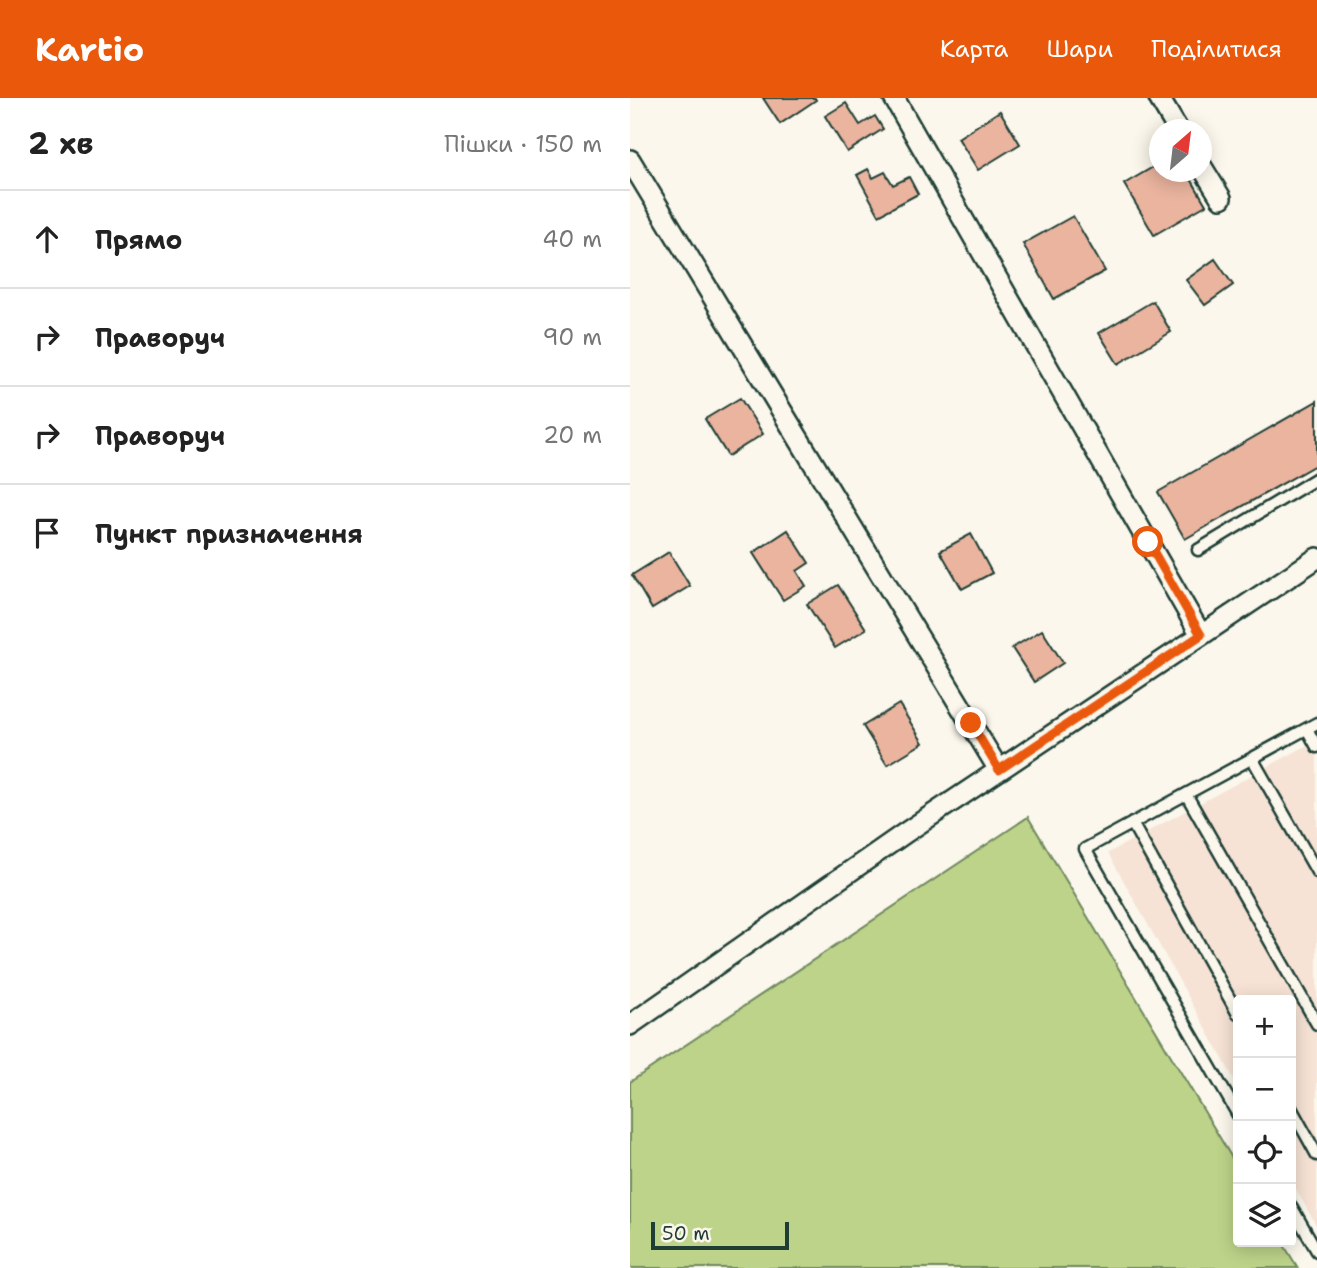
<!DOCTYPE html>
<html lang="uk">
<meta charset="utf-8">
<style>
:root{--surface:#fff;--page:#f2f2f2;--text:#222;--muted:#767676;--line:#e0e0e0;--accent:#ea580c}
body{margin:0;font-family:"Shantell Sans",sans-serif;background:var(--page);color:var(--text)}
.controls{position:absolute;right:21px;bottom:21px;display:grid;overflow:hidden;border-radius:7px;box-shadow:0 4px 18px #0003}
.controls button{width:63px;height:63px;display:grid;place-items:center;padding:0;border:0;border-bottom:2px solid var(--line);background:var(--surface);color:var(--text);font:35px sans-serif}
.compass{position:absolute;left:519px;top:21px;width:63px;height:63px;border-radius:50%;background:var(--surface);box-shadow:0 4px 18px #0003;rotate:28deg}
.scale{position:absolute;left:21px;bottom:18px;width:138px;box-sizing:border-box;padding-left:7px;border:4px solid #1f3d34;border-top:0;font-size:19px;line-height:24px;white-space:nowrap;color:#1f3d34;-webkit-text-stroke:5px #fbf7ec;paint-order:stroke}
.stop{position:absolute;width:21px;height:21px;margin:-16px;border:5px solid #ea580c;border-radius:50%;background:#fff}
.stop.end{background:#ea580c;border-color:#fff;box-shadow:0 2px 7px #0008}
.list{margin:0;padding:0;list-style:none}
h2{display:flex;justify-content:space-between;align-items:center;height:91px;margin:0;padding:0 28px;font-size:30px}
h2 small{font-size:23px;font-weight:400;color:var(--muted)}
.list li{display:grid;grid-template-columns:46px 1fr auto;gap:21px;align-items:center;box-sizing:border-box;height:98px;padding:0 28px;border-top:2px solid var(--line)}
.list b{display:block;font-size:26px;white-space:nowrap}
.list em{font-size:23px;font-style:normal;color:var(--muted)}
.icon{flex:none;width:38px;height:38px;fill:none;stroke:currentColor;stroke-width:2;stroke-linecap:round;stroke-linejoin:round}
.map{position:relative;flex:none;width:687px;height:1170px;overflow:hidden}
header{display:flex;align-items:center;gap:42px;box-sizing:border-box;height:98px;padding:0 35px;background:var(--accent);color:#fff}
header strong{font-size:33px}
nav{display:flex;gap:38px;margin-inline-start:auto;font-size:24px}
main{display:flex}
aside{flex:1;background:var(--surface)}
.map>svg:first-child{display:block}
</style>
<header>
<strong>Kartio</strong>
<nav><a>Карта</a><a>Шари</a><a>Поділитися</a></nav>
</header>
<main>
<aside>
<h2>2 хв<small>Пішки · 150 m</small></h2>
<ul class="list">
<li><svg class="icon" aria-label="ahead" viewBox="0 0 24 24"><path d="M12 20V5M6 11l6-6 6 6"/></svg><div><b>Прямо</b></div><em>40 m</em></li>
<li><svg class="icon" aria-label="right" viewBox="0 0 24 24"><path d="M7 20v-9h11M14 6l5 5-5 5"/></svg><div><b>Праворуч</b></div><em>90 m</em></li>
<li><svg class="icon" aria-label="right" viewBox="0 0 24 24"><path d="M7 20v-9h11M14 6l5 5-5 5"/></svg><div><b>Праворуч</b></div><em>20 m</em></li>
<li><svg class="icon" aria-label="arrive" viewBox="0 0 24 24"><path d="M6 21V4h12l-3 4 3 4H6"/></svg><div><b>Пункт призначення</b></div></li>
</ul>
</aside>
<div class="map">
<svg width="687" height="1170" viewBox="0 0 687 1170">
<rect width="100%" height="100%" fill="#fbf7ec"/>
<filter id="ink" filterUnits="userSpaceOnUse"><feTurbulence type="fractalNoise" baseFrequency=".0143" numOctaves="2"/><feDisplacementMap in="SourceGraphic" scale="14" xChannelSelector="R" yChannelSelector="G"/><feConvolveMatrix kernelMatrix="1 2 1 2 8 2 1 2 1" color-interpolation-filters="sRGB"/></filter>
<g filter="url(#ink)">
<path fill="#f6e3d5" d="M687,642V1129L661,1082V902H608V988L478,755Z"/>
<path fill="#bdd389" stroke="#6e885e" stroke-width="2" d="M398,719L608,1070V1144H652L668,1170H0V984Z"/>
<path fill="#eab49f" stroke="#1f3d34" stroke-width="2" d="M133,0H185L186,2L150,26Z
M216,5L230,27L245,18L253,31L217,54L195,18Z
M370,13L390,46L348,72L328,40Z
M530,65V74H557L576,107L524,137L494,86Z
M238,71L243,80L255,74L263,87L279,79L288,96L249,117L227,77Z
M443,118L475,173L424,201L393,146Z
M585,161L603,187L575,207L556,182Z
M523,203L541,234L488,266L469,235Z
M110,300L133,336L98,358L75,321Z
M687,303V366L555,441L528,394Z
M158,432L179,465L167,473L176,488L153,502L123,455Z
M341,436L362,475L332,491L310,453Z
M39,454L60,488L22,511L2,477Z
M208,487L236,531L205,550L177,506Z
M412,532L433,565L404,584L382,550Z
M269,606L293,645L257,667L233,628Z"/>
<g fill="none" stroke-linecap="round" stroke-linejoin="round">
<g stroke="#1f3d34" stroke-width="15">
<path id="lane" d="M568,452L687,380
M677,631L687,649
M622,660L687,774
M556,696L687,926
M502,725L608,916
M661,1010L687,1057
M608,1017L455,751L687,625
M661,1108L687,1153"/>
</g>
<g stroke="#1f3d34" stroke-width="24">
<path id="street" d="M264,0L571,537
M529,0L548,32
M0,62L369,672
M572,69L591,100
M0,927L275,735L687,460"/>
</g>
<use href="#lane" stroke="#fbf7ec" stroke-width="10"/>
<use href="#street" stroke="#fbf7ec" stroke-width="19"/>
</g>
</g>
<g fill="none" stroke-linecap="round" stroke-linejoin="round" filter="url(#ink)">
<path stroke="#ea580c" stroke-width="9" d="M341,625L369,672L571,537L518,444"/>
</g>
</svg>
<div class="controls">
<button>+</button>
<button>−</button>
<button><svg class="icon" aria-label="locate" viewBox="0 0 24 24"><circle cx="12" cy="12" r="6"/><path d="M12 2v4M12 18v4M2 12h4M18 12h4"/></svg></button>
<button><svg class="icon" aria-label="layers" viewBox="0 0 24 24"><path d="M12 4l9 5-9 5-9-5zM3 14l9 5 9-5"/></svg></button>
</div>
<svg class="compass" viewBox="-18 -18 36 36"><path d="M0-13l5 13h-10z" fill="#e53935"/><path d="M0 13l5-13h-10z" fill="#767676"/></svg>
<div class="scale">50 m</div>
<div class="stop" style="left:518px;top:444px"></div>
<div class="stop end" style="left:341px;top:625px"></div>
</div>
</main>
